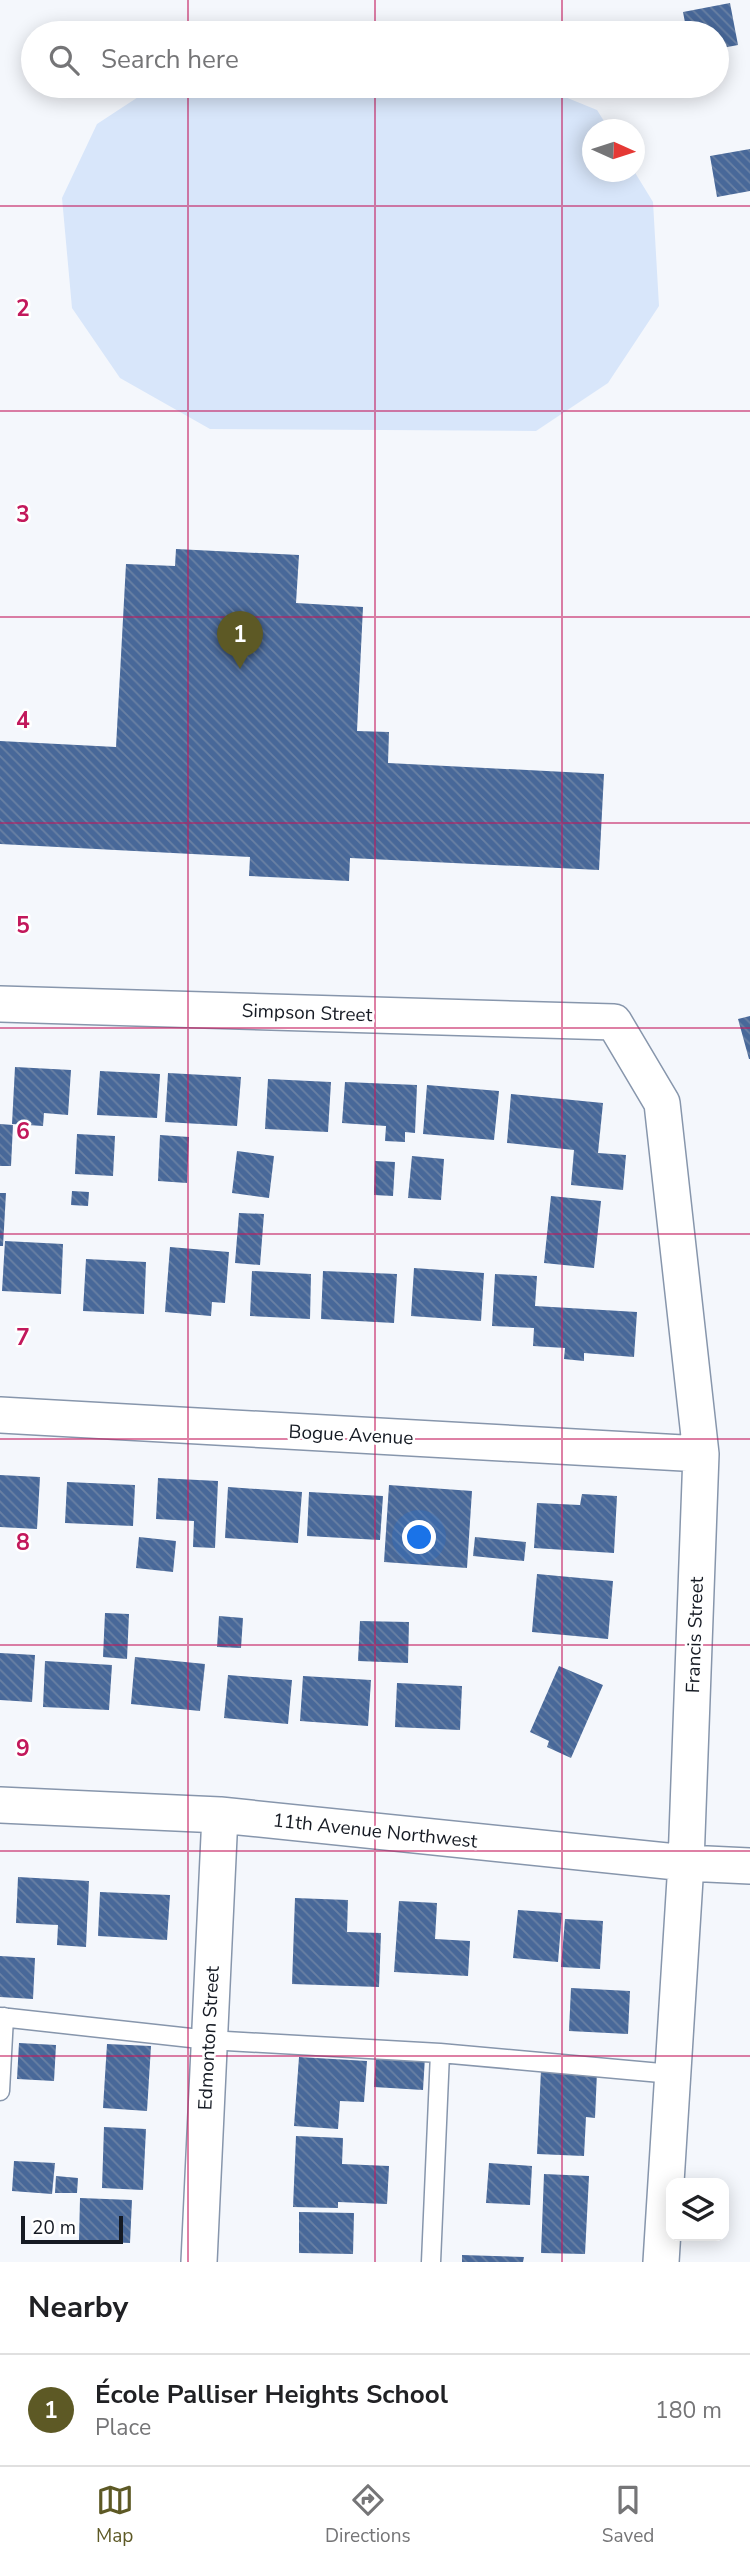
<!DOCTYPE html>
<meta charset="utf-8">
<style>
:root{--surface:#fff;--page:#f2f2f2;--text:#202124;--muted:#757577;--line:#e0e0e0;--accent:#5d5925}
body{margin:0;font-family:"Nunito Sans",sans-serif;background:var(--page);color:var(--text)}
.controls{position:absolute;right:21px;bottom:21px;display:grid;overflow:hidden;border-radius:14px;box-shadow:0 4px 18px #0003}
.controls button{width:63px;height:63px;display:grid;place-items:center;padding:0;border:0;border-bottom:2px solid var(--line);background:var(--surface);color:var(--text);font:35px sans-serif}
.compass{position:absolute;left:582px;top:119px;width:63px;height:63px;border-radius:50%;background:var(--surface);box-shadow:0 4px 18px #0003;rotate:93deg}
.scale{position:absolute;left:21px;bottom:18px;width:102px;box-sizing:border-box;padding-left:7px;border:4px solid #151a23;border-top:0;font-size:19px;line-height:24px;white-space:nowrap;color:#151a23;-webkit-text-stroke:5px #fff;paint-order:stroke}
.you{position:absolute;left:420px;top:1538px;width:24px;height:24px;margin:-18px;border:5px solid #fff;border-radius:50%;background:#1a73e8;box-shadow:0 0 0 10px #1a73e833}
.badge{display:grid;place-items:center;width:46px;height:46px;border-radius:50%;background:var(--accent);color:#fff;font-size:23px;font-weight:700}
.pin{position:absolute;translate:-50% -58px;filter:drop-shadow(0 2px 4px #0008)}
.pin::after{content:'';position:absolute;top:37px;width:24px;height:21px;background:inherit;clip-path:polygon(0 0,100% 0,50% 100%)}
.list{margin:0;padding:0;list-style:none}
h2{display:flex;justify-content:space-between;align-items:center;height:91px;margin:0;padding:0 28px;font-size:30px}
h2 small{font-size:23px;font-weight:400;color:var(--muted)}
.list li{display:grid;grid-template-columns:46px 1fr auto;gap:21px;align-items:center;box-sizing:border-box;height:112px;padding:0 28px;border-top:2px solid var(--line)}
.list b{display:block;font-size:26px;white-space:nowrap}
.list p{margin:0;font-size:23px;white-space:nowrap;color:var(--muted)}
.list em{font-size:23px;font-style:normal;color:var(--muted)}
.icon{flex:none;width:38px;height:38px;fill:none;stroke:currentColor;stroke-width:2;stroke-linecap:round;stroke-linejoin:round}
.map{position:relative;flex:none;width:750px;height:2262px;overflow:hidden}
.search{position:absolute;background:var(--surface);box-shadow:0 4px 18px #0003;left:21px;right:21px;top:21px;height:77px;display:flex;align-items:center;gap:18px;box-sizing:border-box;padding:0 24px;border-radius:38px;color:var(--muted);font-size:26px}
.sheet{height:203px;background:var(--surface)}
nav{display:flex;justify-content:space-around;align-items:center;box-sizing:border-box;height:98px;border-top:2px solid var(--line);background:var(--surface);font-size:19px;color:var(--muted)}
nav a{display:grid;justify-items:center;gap:4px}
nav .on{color:var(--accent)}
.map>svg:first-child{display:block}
</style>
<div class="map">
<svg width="750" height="2262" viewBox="0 0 750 2262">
<defs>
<pattern id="building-back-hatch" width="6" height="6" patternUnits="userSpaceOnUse" patternTransform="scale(1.75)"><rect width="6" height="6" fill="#486899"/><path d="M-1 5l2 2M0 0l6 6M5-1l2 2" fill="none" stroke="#6a81a4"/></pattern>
</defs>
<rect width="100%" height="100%" fill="#f4f7fc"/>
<path fill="#d8e6fa" d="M155,86H538L597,110L609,129L592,130V172L634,171L653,202L659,306L608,383L536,431L210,429L120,378L72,308L62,198L97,124Z"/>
<path fill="url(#building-back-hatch)" d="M730,3L738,45L717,49V33H687L683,12Z
M750,149V191L717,197L710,156Z
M176,549L299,555L296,603L363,607L357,731L389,732L388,763L604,774L599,870L350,858L349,881L249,876L250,857L0,844V741L116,747L126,564L175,566Z
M750,1016V1059H749L738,1019Z
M15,1067L71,1070L68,1115L44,1113L43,1126L12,1124Z
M100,1071L160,1074L157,1118L97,1115Z
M168,1073L241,1077L237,1126L165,1122Z
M268,1079L331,1082L328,1132L265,1129Z
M345,1082L417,1085L415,1133L405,1132V1142L385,1141L386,1126L342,1123Z
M427,1085L499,1091L494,1140L423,1134Z
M511,1094L603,1103L598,1153L626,1155L623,1190L571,1185L574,1150L507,1143Z
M0,1124L13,1125L11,1166H0Z
M77,1134L115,1136L113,1176L75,1174Z
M160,1135L189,1137L187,1183L158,1181Z
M237,1151L274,1156L269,1198L232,1193Z
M412,1156L444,1159L441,1200L408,1198Z
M375,1161L395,1162L393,1196L374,1195Z
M72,1191L89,1192L88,1206L71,1205Z
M0,1193H6L3,1246H0Z
M551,1196L601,1201L594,1268L544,1263Z
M239,1213L264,1214L260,1265L235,1263Z
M5,1241L63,1244L61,1294L2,1291Z
M170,1247L229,1252L225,1303L212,1302L211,1316L165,1312Z
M86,1259L146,1262L144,1314L83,1311Z
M414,1268L484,1273L481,1321L411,1316Z
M252,1271L311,1274L310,1319L250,1316Z
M323,1271L397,1274L394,1323L321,1319Z
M495,1274L537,1276L535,1306L637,1312L634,1357L584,1353V1361L564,1359L565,1348L533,1346L534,1328L492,1326Z
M0,1475L40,1477L37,1529L0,1527Z
M158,1478L218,1481L215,1548L193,1547L194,1521L156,1519Z
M67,1482L135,1485L133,1526L65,1523Z
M389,1485L472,1491L467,1568L384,1562Z
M228,1487L302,1492L298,1543L225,1538Z
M309,1492L383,1496L380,1540L307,1536Z
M582,1494L617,1496L614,1553L534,1548L537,1503L580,1505Z
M139,1537L176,1541L173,1572L136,1568Z
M475,1537L526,1542L524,1561L473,1556Z
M537,1574L613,1581L608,1639L532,1632Z
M105,1613L129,1614L127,1659L103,1657Z
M219,1616L243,1618L241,1648L217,1647Z
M360,1621L409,1622L408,1663L358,1661Z
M0,1653L35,1655L32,1702L0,1700Z
M135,1657L205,1664L200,1711L131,1704Z
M45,1661L112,1665L109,1710L43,1707Z
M559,1666L603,1685L571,1758L547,1747L549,1741L530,1732Z
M228,1675L292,1680L288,1724L224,1718Z
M303,1676L371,1680L368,1726L300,1721Z
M397,1683L462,1686L460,1730L395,1727Z
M18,1877L89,1881L86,1947L57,1945L58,1925L16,1923Z
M100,1892L170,1895L167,1940L98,1936Z
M295,1898L348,1900L347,1932L381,1933L379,1987L292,1984Z
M399,1901L437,1903L435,1939L470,1941L468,1976L394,1972Z
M518,1910L562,1913L558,1962L513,1958Z
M565,1919L603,1921L600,1969L561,1967Z
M0,1956L35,1958L33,1999L0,1997Z
M571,1988L630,1991L628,2034L569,2031Z
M19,2043L56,2045L54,2081L17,2079Z
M107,2044L151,2046L147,2111L103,2108Z
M376,2055L425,2057L423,2090L374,2087Z
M299,2057L367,2061L364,2102L340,2101L338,2129L294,2126Z
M541,2070L597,2072L595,2118L586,2117L584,2156L537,2154Z
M104,2127L146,2129L143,2190L102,2188Z
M296,2136L343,2138L342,2164L389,2166L387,2204L338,2202V2208L293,2207Z
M14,2161L55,2163L52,2194L12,2191Z
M489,2163L532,2166L530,2205L486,2203Z
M544,2174L589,2176L585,2254L541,2253Z
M56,2176L78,2178L77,2193H55Z
M80,2198L132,2200L130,2243L79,2241Z
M299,2212L354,2213L353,2254L299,2253Z
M462,2255L524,2257L523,2262H462Z"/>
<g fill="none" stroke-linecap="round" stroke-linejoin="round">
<g stroke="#8796ac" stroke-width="21">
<path id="service" d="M0,2017L209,2040L440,2053L672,2074
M0,2091L4,2017
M431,2262L440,2053"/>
</g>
<g stroke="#8796ac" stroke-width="38">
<path id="minor" d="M0,1004L614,1022L662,1103L701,1454L686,1863L661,2262
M0,1415L701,1454
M0,1805L220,1815L686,1863L750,1866
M199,2262L220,1815"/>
</g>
<use href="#service" stroke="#fff" stroke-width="18"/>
<use href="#minor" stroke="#fff" stroke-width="35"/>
</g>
<path fill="none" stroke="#c2185b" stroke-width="2" stroke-opacity="0.55" d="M188,0V33M375,0V33M562,0V33M188,86V2262M375,86V2262M562,86V2262M0,206H750M0,411H750M0,617H750M0,823H750M0,1028H750M0,1234H750M0,1439H750M0,1645H750M0,1851H750M0,2056H750"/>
<g text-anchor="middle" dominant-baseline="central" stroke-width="5" stroke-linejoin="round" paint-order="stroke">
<g font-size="19" fill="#151a23" stroke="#fff">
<text transform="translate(307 1013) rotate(2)">Simpson Street</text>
<text transform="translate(351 1435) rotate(3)">Bogue Avenue</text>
<text transform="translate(695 1635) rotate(-88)">Francis Street</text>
<text transform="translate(375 1831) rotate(6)">11th Avenue Northwest</text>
<text transform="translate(209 2038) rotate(-87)">Edmonton Street</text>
</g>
</g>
<g font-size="23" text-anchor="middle" font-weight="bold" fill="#c2185b" stroke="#fff" stroke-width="5" stroke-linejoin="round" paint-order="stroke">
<text x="23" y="316">2</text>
<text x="23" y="522">3</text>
<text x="23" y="728">4</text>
<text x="23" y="933">5</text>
<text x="23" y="1139">6</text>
<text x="23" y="1345">7</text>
<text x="23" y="1550">8</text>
<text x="23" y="1756">9</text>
</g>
</svg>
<div class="controls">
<button><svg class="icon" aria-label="layers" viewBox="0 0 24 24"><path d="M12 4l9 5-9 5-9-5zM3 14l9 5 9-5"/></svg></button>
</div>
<svg class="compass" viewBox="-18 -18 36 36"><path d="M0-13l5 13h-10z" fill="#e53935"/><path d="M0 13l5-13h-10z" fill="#757577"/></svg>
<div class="scale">20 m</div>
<div class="you"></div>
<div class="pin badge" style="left:240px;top:669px">1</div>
<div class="search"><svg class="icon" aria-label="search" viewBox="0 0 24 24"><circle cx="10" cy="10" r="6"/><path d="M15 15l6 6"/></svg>Search here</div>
</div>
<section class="sheet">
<h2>Nearby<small></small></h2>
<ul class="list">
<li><span class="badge">1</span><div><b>École Palliser Heights School</b><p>Place</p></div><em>180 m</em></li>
</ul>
</section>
<nav>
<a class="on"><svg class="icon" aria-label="map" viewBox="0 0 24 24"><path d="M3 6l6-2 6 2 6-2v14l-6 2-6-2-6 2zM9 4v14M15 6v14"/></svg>Map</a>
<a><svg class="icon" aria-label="directions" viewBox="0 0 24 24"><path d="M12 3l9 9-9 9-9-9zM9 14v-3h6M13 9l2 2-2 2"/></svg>Directions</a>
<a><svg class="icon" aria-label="saved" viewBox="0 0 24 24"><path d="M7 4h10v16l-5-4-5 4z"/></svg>Saved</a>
</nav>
